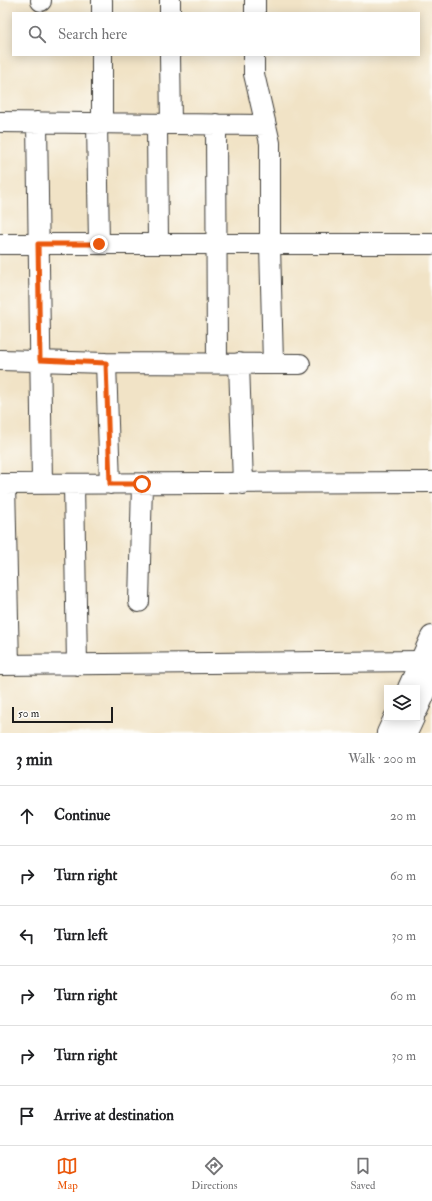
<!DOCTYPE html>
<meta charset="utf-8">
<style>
:root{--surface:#fff;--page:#f6f6f6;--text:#202124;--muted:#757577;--line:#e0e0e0;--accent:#ea580c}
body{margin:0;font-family:"IM FELL Double Pica",serif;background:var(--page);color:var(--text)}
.controls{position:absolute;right:12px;bottom:12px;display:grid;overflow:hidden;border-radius:0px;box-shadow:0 2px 10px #0003}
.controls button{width:36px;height:36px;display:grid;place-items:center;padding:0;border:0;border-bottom:1px solid var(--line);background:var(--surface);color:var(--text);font:20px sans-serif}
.scale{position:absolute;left:12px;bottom:10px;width:101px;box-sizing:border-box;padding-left:4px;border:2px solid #1c1c1c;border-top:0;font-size:11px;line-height:14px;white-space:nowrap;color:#1c1c1c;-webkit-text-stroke:3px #fdfcf7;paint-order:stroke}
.stop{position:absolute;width:12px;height:12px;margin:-9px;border:3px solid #ea580c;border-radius:50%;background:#fff}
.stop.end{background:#ea580c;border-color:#fff;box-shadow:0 1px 4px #0008}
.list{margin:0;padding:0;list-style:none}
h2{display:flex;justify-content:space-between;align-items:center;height:52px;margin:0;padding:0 16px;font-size:17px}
h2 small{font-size:13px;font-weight:400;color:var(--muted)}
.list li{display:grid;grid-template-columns:26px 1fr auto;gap:12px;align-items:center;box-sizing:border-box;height:60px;padding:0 16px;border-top:1px solid var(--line)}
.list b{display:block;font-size:15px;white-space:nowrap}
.list em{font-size:13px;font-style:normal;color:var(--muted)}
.icon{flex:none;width:22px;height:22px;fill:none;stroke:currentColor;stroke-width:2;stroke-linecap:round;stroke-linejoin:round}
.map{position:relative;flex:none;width:432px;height:733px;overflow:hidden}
.search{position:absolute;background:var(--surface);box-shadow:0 2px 10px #0003;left:12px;right:12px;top:12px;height:44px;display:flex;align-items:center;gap:10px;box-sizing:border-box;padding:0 14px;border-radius:0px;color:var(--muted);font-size:15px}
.sheet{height:412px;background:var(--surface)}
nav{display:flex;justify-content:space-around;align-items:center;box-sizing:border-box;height:56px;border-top:1px solid var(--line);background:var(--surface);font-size:11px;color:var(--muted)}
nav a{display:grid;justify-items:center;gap:2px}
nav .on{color:var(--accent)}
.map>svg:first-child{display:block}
</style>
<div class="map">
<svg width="432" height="733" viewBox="0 0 432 733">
<rect width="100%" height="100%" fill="#fdfcf7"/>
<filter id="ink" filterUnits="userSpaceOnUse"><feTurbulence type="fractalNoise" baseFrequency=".025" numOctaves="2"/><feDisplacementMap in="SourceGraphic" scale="8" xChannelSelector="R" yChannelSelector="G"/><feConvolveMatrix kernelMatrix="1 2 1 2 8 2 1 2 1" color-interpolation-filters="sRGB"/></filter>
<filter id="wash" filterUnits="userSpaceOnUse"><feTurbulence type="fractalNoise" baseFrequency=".012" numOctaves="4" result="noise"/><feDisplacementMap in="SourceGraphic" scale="16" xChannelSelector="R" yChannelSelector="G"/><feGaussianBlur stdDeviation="0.9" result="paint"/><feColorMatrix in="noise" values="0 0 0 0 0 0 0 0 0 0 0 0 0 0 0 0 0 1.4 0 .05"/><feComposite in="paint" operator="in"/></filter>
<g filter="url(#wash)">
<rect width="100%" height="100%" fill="#f1e3c6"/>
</g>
<g filter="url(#ink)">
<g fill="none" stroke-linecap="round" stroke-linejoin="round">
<g stroke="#3c3a36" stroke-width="22">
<path id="minor" d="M41,0V1
M102,0V13
M170,0V13
M255,13V0
M102,55V123
M170,55L171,124
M254,55V74L270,143V245L273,364
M0,122L265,125
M37,122L42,484
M97,123L99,244
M157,124L158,244
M216,124L217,363
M0,244H432
M0,360L106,363L300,364
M106,363L110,484
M239,363L243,484
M0,484L432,482
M5,484L9,665
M74,484L77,665
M139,602L142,484
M0,665L421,661"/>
</g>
<g stroke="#3c3a36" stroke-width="24">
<path id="highway" d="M409,688L432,637
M417,709L432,676
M388,733L395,718
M406,733L413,718"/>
</g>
<use href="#minor" stroke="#fff" stroke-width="20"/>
<use href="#highway" stroke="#fff" stroke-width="22"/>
</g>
</g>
<g fill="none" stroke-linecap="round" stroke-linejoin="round" filter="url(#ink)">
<path stroke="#ea580c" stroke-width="5" d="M99,244H38L40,360L106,363L110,484H142"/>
</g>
</svg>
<div class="controls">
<button><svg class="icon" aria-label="layers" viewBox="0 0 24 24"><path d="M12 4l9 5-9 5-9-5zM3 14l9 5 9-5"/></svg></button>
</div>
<div class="scale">50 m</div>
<div class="stop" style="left:142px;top:484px"></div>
<div class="stop end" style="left:99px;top:244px"></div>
<div class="search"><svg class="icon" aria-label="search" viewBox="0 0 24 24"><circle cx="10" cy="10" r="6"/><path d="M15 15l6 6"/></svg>Search here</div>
</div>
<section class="sheet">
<h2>3 min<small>Walk · 200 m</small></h2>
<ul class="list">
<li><svg class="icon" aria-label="ahead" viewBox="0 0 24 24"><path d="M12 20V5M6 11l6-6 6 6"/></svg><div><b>Continue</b></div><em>20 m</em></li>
<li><svg class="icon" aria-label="right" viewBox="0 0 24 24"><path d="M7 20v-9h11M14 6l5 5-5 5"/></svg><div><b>Turn right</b></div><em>60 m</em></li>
<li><svg class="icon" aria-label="left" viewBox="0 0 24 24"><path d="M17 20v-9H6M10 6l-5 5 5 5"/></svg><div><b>Turn left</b></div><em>30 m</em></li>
<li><svg class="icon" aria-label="right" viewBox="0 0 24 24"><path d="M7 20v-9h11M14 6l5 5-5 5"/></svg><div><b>Turn right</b></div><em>60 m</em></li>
<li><svg class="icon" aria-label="right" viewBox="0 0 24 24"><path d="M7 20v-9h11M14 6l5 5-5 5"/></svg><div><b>Turn right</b></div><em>30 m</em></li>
<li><svg class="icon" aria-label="arrive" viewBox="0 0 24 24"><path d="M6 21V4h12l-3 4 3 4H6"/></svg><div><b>Arrive at destination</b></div></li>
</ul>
</section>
<nav>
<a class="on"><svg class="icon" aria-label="map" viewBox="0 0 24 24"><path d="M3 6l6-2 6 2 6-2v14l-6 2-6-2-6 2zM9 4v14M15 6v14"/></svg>Map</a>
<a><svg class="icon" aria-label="directions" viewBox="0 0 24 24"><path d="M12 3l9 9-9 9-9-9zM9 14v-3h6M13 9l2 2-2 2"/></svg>Directions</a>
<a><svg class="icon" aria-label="saved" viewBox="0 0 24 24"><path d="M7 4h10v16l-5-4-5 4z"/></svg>Saved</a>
</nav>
